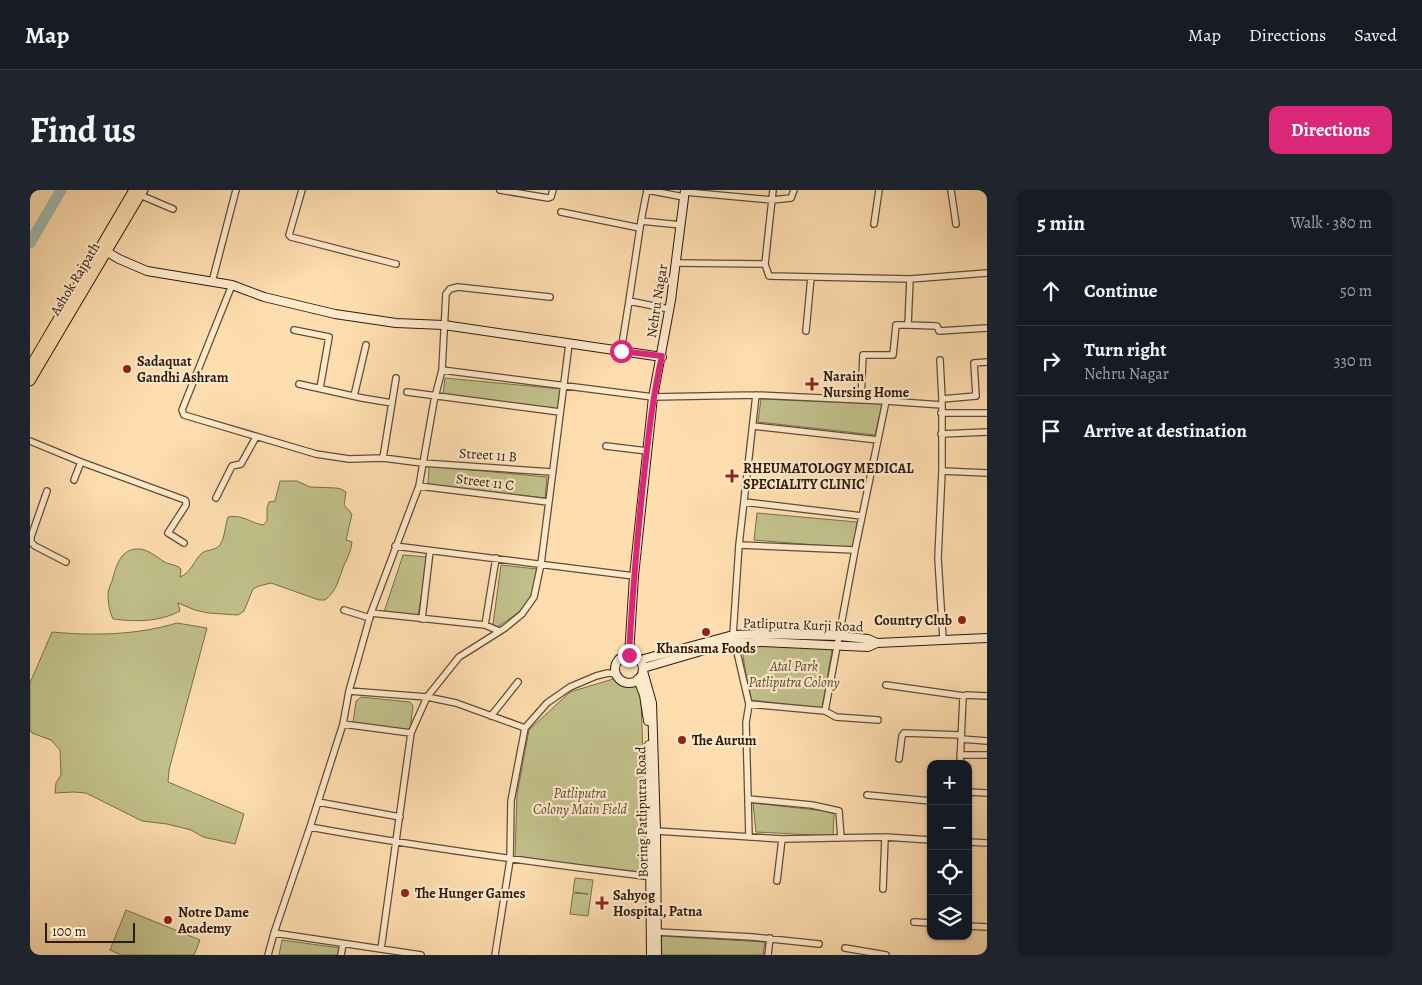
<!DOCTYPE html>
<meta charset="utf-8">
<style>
:root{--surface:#171b24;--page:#20242c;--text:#f1f3f6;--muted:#9ea1a6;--line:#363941;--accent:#db2777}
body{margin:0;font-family:Alegreya,serif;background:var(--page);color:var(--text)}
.controls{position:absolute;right:15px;bottom:15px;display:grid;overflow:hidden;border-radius:10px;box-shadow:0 1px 4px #0004}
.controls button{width:45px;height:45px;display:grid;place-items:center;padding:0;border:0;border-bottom:1px solid var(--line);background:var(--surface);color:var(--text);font:25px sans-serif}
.scale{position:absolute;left:15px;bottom:12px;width:90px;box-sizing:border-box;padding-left:5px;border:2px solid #2d1b0d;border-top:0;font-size:14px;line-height:18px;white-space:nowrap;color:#2d1b0d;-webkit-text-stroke:4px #fee9cb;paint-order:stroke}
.stop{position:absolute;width:15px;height:15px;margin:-11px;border:4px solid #db2777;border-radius:50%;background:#fff}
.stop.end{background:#db2777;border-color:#fff;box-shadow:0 1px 5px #0008}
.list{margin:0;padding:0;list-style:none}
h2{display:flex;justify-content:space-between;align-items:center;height:65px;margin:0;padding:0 20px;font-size:21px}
h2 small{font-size:16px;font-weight:400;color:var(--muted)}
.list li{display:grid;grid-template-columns:32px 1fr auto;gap:15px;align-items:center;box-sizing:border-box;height:70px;padding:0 20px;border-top:1px solid var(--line)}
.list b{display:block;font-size:19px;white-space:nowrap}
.list p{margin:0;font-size:16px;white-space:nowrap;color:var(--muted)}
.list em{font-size:16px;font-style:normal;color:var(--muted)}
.icon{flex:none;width:28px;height:28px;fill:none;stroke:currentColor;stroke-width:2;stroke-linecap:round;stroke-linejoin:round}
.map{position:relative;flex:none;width:957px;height:765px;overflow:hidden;border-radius:10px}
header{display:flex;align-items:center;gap:30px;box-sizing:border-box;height:70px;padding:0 25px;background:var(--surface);border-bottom:1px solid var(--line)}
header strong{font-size:24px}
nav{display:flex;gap:28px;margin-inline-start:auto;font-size:18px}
.intro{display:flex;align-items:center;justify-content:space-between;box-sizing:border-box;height:120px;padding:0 30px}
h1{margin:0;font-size:35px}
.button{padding:12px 22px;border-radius:10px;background:var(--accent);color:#fff;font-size:18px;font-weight:700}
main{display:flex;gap:30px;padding:0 30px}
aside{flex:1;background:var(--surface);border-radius:10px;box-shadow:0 1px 4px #0004}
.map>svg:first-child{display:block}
</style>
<header>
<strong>Map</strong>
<nav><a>Map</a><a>Directions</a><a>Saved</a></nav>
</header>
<div class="intro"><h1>Find us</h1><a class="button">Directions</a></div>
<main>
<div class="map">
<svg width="957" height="765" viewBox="0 0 957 765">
<rect width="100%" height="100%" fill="#feddaf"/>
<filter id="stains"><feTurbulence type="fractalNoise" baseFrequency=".004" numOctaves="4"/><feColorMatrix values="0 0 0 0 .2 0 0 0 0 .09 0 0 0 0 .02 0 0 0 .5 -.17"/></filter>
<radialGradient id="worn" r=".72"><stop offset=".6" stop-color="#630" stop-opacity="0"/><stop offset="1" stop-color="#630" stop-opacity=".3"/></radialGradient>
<path fill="#c1c08a" stroke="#776e4c" d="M415,188L531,199L528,220L413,205Z
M731,209L852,214L845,245L728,232Z
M399,276L517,287L515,308L398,295Z
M250,291H267L280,297L306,298L311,299L316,302L314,315L322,324L316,350L322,352C321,361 318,367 314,375C309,388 307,401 295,410H289L241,393L229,396L223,399L214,421L208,425L178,423L165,420L148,413L150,421C129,432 106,432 83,429C79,421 78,412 78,402C79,399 80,395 82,391C86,377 90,358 109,359C117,359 127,367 133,371C139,375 146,374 151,379L150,387C161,383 164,370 172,363C178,359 185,361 190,355C195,347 195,336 198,327C212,324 221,333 233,335L237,331V318L239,312L245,311Z
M727,323L827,332L823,358L724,350Z
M373,365L398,367L388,425L354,422Z
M471,375L507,379C503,413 495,419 467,437L463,434Z
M147,433L177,438L139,580L138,592L214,624L205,654L173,647L161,640L137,634L112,631L56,603L44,602L25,603L26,593L31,585L30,560L21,550L2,543L0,540V493L22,442C64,446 107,445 147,433Z
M711,453L803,454L792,518L720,510Z
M583,489L596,492L604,490L611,509L617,683L485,667L487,604L499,540L540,502Z
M331,507L380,512L383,516L380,540L323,533L326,511Z
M723,613L804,622L803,646L726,642Z
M545,688L563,690L558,726L540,724L543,703L558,704L543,702Z
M96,720L170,750L164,765H91L80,760Z
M631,746L735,752L733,765H632Z
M252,750L310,758L308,765H249Z"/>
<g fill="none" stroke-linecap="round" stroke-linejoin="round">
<path stroke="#a0bbb0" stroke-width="11" d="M0,53L31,0"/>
<g stroke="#614c36" stroke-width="8">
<path id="street" d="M272,0L259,45L261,47L366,74
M470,0L518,8L521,7L523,0
M617,0L654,7
M921,0L926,34
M655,2L742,10L761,8L764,0
M110,5L143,19
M531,22L610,38
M611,31L617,0
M844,34L849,0
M646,73L735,74L743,0
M735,74L739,86L880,89
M957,83L880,89L878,135L907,136L909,141L957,138
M182,92L206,0
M202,95L152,220L154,225L286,264L319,269L353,268L392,273L522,282
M599,111L611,31L651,35
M264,140L299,147L290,198
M776,141L781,87
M591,161L599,111L639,119
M910,170L912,209V281L908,368L913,449
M412,180L623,207L726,205L856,211L912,215
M269,194L332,208L362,213
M377,202L530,222
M324,206L336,155
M831,209L833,165H863L866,135H878
M912,209L946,206L944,173L957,172
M911,223H957
M723,236L848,250
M911,244L957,242
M0,251L51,272L155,310L156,312V315L138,343L154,353
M576,256L617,261
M353,268L366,188
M912,281L957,283
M44,290L51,272
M389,296L518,312
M17,301L1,347V352L5,356L36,372
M186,308L202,276L211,274L226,247
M714,312L832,326
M709,355L825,360
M365,356L604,386
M314,420L340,428
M341,423L455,435L469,441
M392,429L400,361
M455,435L466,368
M856,495L934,506
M319,501L397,507L426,513L495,538
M719,514L795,521L806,527L848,530
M795,521L825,360L856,211
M461,526L488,492
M313,534L381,543
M931,549L957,551
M930,565H957
M869,569L872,546L874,543L931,545
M930,574L933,507L936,505L957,506
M938,602L957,603
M837,605L901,611
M719,609L782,615L809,621L811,648
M288,612L370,627
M280,637C394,658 508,673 622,687
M626,641L752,649L855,647L901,650
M719,647L716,533L719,514L703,445L709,355L726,205
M938,652L957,653
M747,691L752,649
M853,699L855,647
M884,732L901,733
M938,736L957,737
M627,742L723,747L789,754
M244,743L391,765
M815,758L856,765
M351,759L381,543L397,507L429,467L475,438L492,424L504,407L511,374L539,154
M238,765L244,743L280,637L313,534L319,501L341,423L389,296L404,211L412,180L416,104L420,99L428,97L520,107
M311,765L313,754
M465,765L480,670L481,611L495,538L517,513L540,497L566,486L578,483L586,484
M738,765L740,748"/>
</g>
<g stroke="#2d1b0d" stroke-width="10">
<path id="secondary" d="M72,59L89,69L117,81L202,95L234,107L305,124L366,133L414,135L632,167
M599,465L604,386L623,207L641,110L655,0
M585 479a14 14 0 1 1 28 0a14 14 0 1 1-28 0Z
M610,470L703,445L728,444L809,446L838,449L847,453
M613,478L678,459L704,453L733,452L838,457L847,453L957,448
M613,481L622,513L626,641L627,765
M608,489L614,505L618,531
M619,555L621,765"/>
</g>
<g stroke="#2d1b0d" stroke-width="11">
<path id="primary" d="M0,177L104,0
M0,191L113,0"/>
</g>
<use href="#street" stroke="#fee9cb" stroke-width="5.5"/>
<use href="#secondary" stroke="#fee9cb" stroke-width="8"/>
<use href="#primary" stroke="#feddaf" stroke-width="9"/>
</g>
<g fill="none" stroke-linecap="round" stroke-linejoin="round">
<path stroke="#db2777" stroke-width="6" d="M591,161L632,166C622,209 618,251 613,294C607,351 602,408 599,465"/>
</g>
<g fill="#8f2418" stroke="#fee9cb" stroke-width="2">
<circle cx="97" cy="179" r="5"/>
<path d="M779.5 186.5h5v5h5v5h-5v5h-5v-5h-5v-5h5z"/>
<path d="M699.5 278.5h5v5h5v5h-5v5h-5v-5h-5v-5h5z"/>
<circle cx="932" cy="430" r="5"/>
<circle cx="676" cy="442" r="5"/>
<circle cx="652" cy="550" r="5"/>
<circle cx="375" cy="703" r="5"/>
<path d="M569.5 705.5h5v5h5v5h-5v5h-5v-5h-5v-5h5z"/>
<circle cx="138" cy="730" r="5"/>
</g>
<g text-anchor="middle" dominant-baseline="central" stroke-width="4.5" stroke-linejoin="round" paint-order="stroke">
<g font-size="14" fill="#2d1b0d" stroke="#fee9cb">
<text transform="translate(45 89) rotate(-59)">Ashok Rajpath</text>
<text transform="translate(627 111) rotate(-81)">Nehru Nagar</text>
<text transform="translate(458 265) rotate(4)">Street 11 B</text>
<text transform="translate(455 292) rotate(7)">Street 11 C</text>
<text transform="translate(773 435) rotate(2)">Patliputra Kurji Road</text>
<text transform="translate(612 622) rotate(-91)">Boring Patliputra Road</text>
</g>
<g font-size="14" font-weight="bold" fill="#2d1b0d" stroke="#fee9cb" text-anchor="start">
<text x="107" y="171">Sadaquat<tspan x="107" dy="16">Gandhi Ashram</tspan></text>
<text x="793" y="186">Narain<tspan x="793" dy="16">Nursing Home</tspan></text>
<text x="713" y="278">RHEUMATOLOGY MEDICAL<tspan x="713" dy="16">SPECIALITY CLINIC</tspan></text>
<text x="922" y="430" text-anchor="end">Country Club</text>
<text x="676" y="458" text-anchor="middle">Khansama Foods</text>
<text x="662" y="550">The Aurum</text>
<text x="385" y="703">The Hunger Games</text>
<text x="583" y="705">Sahyog<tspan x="583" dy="16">Hospital, Patna</tspan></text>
<text x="148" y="722">Notre Dame<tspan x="148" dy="16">Academy</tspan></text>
</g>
<g font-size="14" font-style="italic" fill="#594d32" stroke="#fee9cb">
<text x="764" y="476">Atal Park<tspan x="764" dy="16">Patliputra Colony</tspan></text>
<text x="550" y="603">Patliputra<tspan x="550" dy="16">Colony Main Field</tspan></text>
</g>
</g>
<rect width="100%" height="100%" filter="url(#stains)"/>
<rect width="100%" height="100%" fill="url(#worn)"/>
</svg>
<div class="controls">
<button>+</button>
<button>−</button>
<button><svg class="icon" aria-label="locate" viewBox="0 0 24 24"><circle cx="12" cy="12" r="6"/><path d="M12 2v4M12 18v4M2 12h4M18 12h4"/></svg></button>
<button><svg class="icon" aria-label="layers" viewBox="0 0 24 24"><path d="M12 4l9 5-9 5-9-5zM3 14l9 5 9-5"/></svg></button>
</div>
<div class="scale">100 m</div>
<div class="stop" style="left:591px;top:161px"></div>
<div class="stop end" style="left:599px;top:465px"></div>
</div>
<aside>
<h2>5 min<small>Walk · 380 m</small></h2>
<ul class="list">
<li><svg class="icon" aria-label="ahead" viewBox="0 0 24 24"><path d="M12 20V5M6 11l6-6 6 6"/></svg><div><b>Continue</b></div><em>50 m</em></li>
<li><svg class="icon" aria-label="right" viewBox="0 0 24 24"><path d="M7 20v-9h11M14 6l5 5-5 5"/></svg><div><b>Turn right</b><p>Nehru Nagar</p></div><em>330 m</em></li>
<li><svg class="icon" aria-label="arrive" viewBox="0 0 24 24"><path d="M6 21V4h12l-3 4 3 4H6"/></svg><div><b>Arrive at destination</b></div></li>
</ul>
</aside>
</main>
